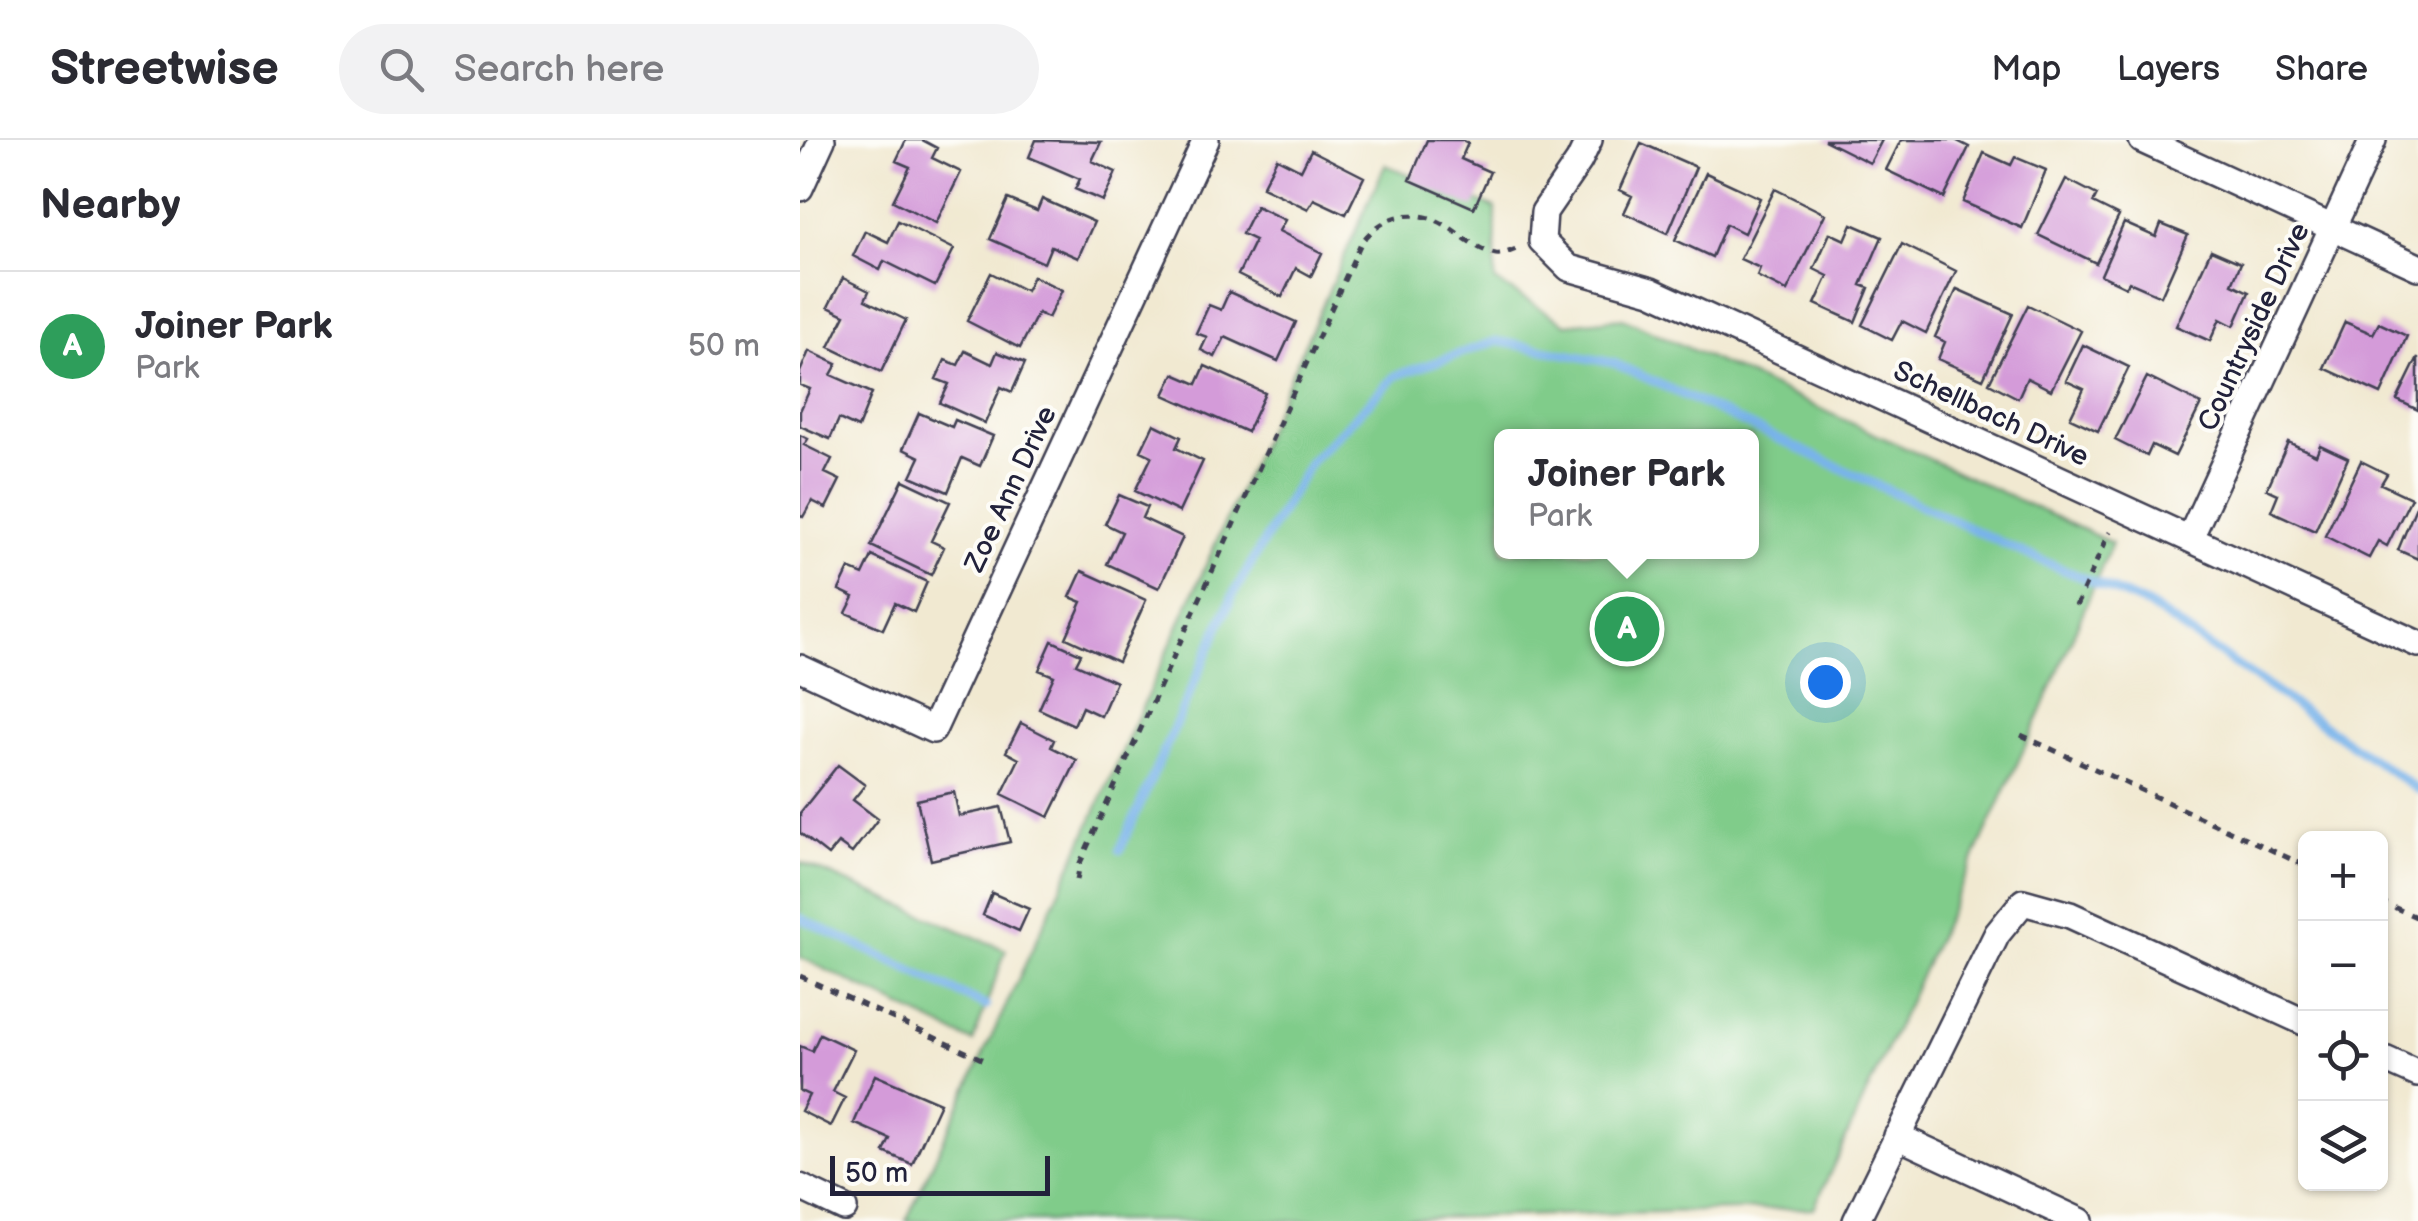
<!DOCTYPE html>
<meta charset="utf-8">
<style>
:root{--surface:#fff;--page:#f2f2f3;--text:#2b2b33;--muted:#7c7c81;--line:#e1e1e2;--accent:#db2777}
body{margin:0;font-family:"Balsamiq Sans",sans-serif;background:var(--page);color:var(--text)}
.controls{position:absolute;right:30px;bottom:30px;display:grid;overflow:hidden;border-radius:15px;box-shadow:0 2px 8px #0004}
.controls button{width:90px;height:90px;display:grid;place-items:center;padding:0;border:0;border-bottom:2px solid var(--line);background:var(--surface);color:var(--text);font:50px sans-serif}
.scale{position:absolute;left:30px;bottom:25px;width:220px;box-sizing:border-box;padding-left:10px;border:5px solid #22223b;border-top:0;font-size:28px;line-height:35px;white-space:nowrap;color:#22223b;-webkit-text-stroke:8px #fdfcf7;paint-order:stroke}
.you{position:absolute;left:1025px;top:542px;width:35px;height:35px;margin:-25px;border:8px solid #fff;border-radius:50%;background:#1a73e8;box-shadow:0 0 0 15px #1a73e833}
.badge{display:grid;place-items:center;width:65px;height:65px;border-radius:50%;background:var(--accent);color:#fff;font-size:32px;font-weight:700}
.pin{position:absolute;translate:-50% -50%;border:5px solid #fff;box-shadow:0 2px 10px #0006}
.popup{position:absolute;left:694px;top:289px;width:265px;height:130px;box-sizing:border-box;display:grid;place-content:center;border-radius:15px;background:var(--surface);filter:drop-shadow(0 2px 8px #0005);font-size:32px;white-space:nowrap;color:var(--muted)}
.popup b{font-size:38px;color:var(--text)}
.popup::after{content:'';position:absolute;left:50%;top:100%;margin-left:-20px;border:20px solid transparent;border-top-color:var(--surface)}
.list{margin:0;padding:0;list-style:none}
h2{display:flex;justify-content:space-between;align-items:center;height:130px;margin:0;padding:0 40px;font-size:42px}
h2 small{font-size:32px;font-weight:400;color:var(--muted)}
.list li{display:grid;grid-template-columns:65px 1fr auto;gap:30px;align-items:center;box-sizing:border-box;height:150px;padding:0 40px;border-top:2px solid var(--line)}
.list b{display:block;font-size:38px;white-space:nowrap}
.list p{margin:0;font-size:32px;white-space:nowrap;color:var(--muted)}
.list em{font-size:32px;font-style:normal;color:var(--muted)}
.icon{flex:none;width:55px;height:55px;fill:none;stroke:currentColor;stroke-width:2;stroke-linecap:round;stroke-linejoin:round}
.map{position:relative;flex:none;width:1618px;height:1081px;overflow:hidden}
header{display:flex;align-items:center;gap:60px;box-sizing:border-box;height:140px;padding:0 50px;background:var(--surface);border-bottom:2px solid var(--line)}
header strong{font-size:48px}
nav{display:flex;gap:55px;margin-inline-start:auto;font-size:35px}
.search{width:700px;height:90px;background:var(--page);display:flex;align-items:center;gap:25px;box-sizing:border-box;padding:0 35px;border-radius:55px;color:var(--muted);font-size:38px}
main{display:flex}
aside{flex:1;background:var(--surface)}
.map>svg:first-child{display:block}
</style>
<header>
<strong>Streetwise</strong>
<div class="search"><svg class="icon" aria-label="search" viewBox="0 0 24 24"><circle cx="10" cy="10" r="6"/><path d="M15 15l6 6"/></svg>Search here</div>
<nav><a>Map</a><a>Layers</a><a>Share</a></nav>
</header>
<main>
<aside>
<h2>Nearby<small></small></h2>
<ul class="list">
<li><span class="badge" style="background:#2e9e5b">A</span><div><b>Joiner Park</b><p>Park</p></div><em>50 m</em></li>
</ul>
</aside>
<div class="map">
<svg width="1618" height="1081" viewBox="0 0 1618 1081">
<rect width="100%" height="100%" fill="#fdfcf7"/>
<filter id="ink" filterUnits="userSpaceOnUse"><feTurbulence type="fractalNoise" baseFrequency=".01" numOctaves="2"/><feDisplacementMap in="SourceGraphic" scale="20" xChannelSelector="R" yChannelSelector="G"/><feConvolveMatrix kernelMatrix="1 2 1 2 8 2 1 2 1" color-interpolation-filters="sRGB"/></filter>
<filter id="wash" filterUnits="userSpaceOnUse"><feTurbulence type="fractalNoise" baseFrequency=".0048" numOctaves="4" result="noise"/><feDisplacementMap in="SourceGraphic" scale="40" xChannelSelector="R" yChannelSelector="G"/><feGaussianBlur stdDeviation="2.25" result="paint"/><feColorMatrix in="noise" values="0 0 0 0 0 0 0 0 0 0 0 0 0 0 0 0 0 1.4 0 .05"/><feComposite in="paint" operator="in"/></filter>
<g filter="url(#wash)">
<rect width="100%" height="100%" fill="#f1e9d1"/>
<path fill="#80cc8a" stroke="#517762" stroke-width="2.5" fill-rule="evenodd" d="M585,25L696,68L695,141L766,184L823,178L1312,403L1240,574L1014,1068L517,1081H106L276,715ZM702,296H952V412H702Z
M0,722L206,810L173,902L0,817Z"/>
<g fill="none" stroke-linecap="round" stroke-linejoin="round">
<path stroke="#79b4ea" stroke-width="9" d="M320,710L433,455L510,322L595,236L696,201L814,223L1226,414L1350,466L1618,650
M0,778L186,866"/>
</g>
<g id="blocks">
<path fill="#d49bd9" d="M106,0H122L137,8L132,18L161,32L136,83L93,61L110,27L96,21Z
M236,0L301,2L292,21L316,32L303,61L275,49L280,39L229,17Z
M627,0H662L668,3L661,19L690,32L674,68L610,40Z
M1024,0H1082L1070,23Z
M1101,0H1155L1169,7L1144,58L1086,30Z
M841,3L896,27L868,93L824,73L832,56L820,50Z
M511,10L564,37L546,74L514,59L508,69L462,47L477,18L501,30Z
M1184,13L1211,25L1215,17L1246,30L1222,88L1163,62Z
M906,33L960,58L944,93L926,84L912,117L875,100Z
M1266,39L1297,55L1293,63L1319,76L1296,123L1238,95Z
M975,49L1025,74L987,151L957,136L960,128L940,119Z
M208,59L237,71L242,59L294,82L278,118L251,106L244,123L190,99Z
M456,66L485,80L479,91L522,113L511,136L496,128L482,157L438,135L455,100L442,94Z
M98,81L154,109L135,146L84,121L80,130L53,116L65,91L88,102Z
M1324,83L1356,97L1361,84L1388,95L1361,156L1329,142L1326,147L1301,135Z
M1052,84L1082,97L1061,145L1069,148L1055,182L1015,164L1028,136L1014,129L1030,93L1045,100Z
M1102,104L1156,131L1126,193L1102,181L1092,200L1062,185Z
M1411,110L1441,123L1432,144L1449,152L1434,186L1420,179L1410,201L1376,186Z
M191,133L226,151L233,136L262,150L248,178L238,173L220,208L167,181Z
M43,138L69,151L65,160L106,180L81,232L29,207L45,175L28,167Z
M1157,149L1213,174L1183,239L1138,219L1145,202L1135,197Z
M429,152L496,182L478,221L425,197L415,217L401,210L407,197L396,193L409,165L421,170Z
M1228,165L1281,191L1251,250L1227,238L1218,258L1189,243Z
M1545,182L1573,194L1579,183L1607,196L1581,254L1524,228Z
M1283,205L1329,227L1298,291L1270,278L1284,249L1266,241Z
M9,211L37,224L31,235L72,253L58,288L39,279L30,299L0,286V271L10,249L0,245V232Z
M165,211L192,224L197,212L225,223L212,252L201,247L185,283L140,263L149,244L136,239L145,220L158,225Z
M1618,217V270L1597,260Z
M405,226L465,253L447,292L364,255L374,234L397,244Z
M1347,237L1401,264L1375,316L1352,305L1347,316L1315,300Z
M119,273L152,287L155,280L193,296L180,326L162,318L148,352L111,336L120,317L103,309Z
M354,284L381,297L376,308L403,321L379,372L335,351L352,316L341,311Z
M0,295L8,299L4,305L32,319L25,333L40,340L26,368L12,361L3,377L0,376Z
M1488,302L1516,315L1520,305L1548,318L1515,391L1471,371L1478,354L1467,349Z
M1561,321L1587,334L1581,344L1611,358L1587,406L1578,401L1569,418L1525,396Z
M103,340L150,362L131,401L144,407L131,435L71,406Z
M319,355L347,367L342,378L383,397L359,448L307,424L322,392L305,384Z
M1618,362V419L1598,410Z
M72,416L127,442L114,472L95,463L83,489L46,473L54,457L39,450L49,429L63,435Z
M282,431L346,460L318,522L266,498L282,462L270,457Z
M252,501L281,514L276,524L316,542L301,576L282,567L274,585L239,569L254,536L239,530Z
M221,583L254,600L251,607L277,620L249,677L202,654L219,619L206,612Z
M38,625L65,645L53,660L78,679L52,713L38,703L28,715L0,693V673Z
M154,652L159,676L201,667L210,702L131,720L117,660Z
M192,753L229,769L219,791L183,775Z
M20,894L54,910L33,952L45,958L31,986L1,971L9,955L0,951V906L12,911Z
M75,935L140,963L112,1024L84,1012L90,999L54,983Z"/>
</g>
</g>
<g filter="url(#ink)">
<use href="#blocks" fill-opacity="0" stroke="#414052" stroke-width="2.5"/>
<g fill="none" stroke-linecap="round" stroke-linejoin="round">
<g stroke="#414052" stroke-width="30">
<path id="street" d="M789,0L779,21L744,72L742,101L769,128L851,151L1618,504
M1342,0L1618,127
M0,48L22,0
M1390,398L1573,0
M0,528L133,590L406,0
M1580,917L1618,934
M1097,996L1280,1081
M0,1047L44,1068
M1056,1081L1197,794L1223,762L1270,775L1506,883"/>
</g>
<path stroke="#414052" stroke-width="5" stroke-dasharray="8 8" stroke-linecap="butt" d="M1276,466L1310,392
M1221,595L1506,726
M277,740L280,723L561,103C583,75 614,66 647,86C661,95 679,111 696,114C704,115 712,110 720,108
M1580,761L1618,778
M0,836L186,921"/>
<use href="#street" stroke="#fff" stroke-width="25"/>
</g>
</g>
<g text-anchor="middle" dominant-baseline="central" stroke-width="8" stroke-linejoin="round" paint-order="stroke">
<g font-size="28" fill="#22223b" stroke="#fdfcf7">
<text transform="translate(1454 187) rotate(-65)">Countryside Drive</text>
<text transform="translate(1191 274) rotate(25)">Schellbach Drive</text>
<text transform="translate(211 349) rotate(-65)">Zoe Ann Drive</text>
</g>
</g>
</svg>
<div class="controls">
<button>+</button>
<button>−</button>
<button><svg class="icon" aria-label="locate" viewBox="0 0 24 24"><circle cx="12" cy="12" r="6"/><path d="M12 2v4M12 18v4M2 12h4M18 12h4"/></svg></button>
<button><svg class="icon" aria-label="layers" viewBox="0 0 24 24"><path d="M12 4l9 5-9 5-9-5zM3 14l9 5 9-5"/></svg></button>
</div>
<div class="scale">50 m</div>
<div class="you"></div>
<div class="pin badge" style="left:827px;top:489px;background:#2e9e5b">A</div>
<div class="popup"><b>Joiner Park</b>Park</div>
</div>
</main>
